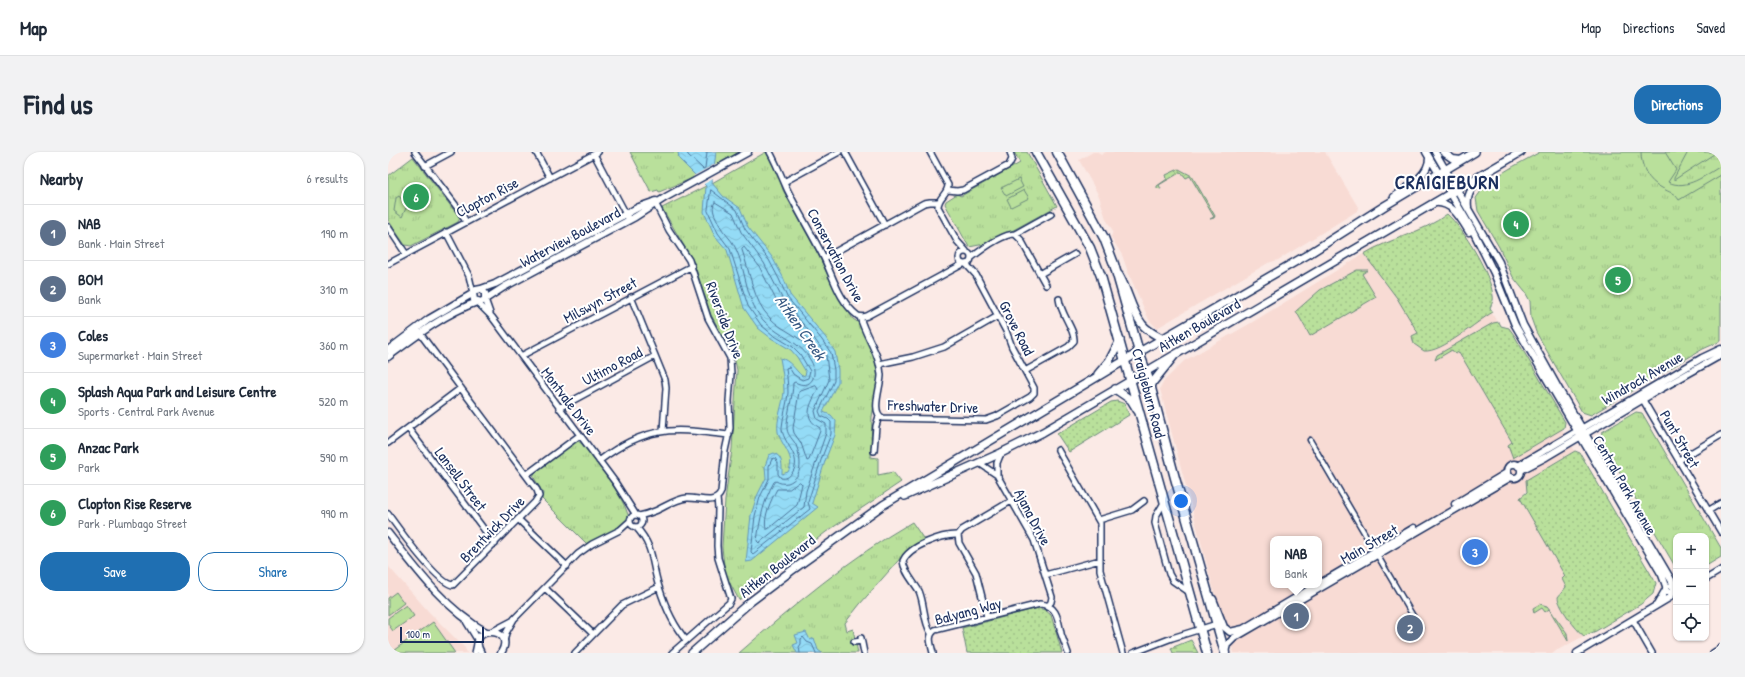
<!DOCTYPE html>
<meta charset="utf-8">
<style>
:root{--surface:#fff;--page:#f2f2f3;--text:#1f2937;--muted:#747a83;--line:#e0e1e3;--accent:#1f6fb2}
body{margin:0;font-family:"Patrick Hand",sans-serif;background:var(--page);color:var(--text)}
.controls{position:absolute;right:12px;bottom:12px;display:grid;overflow:hidden;border-radius:8px;box-shadow:0 1px 3px #0004}
.controls button{width:36px;height:36px;display:grid;place-items:center;padding:0;border:0;border-bottom:1px solid var(--line);background:var(--surface);color:var(--text);font:20px sans-serif}
.scale{position:absolute;left:12px;bottom:10px;width:84px;box-sizing:border-box;padding-left:4px;border:2px solid #1b2f5e;border-top:0;font-size:11px;line-height:14px;white-space:nowrap;color:#1b2f5e;-webkit-text-stroke:3px #fff;paint-order:stroke}
.you{position:absolute;left:793px;top:349px;width:14px;height:14px;margin:-10px;border:3px solid #fff;border-radius:50%;background:#1a73e8;box-shadow:0 0 0 6px #1a73e833}
.badge{display:grid;place-items:center;width:26px;height:26px;border-radius:50%;background:var(--accent);color:#fff;font-size:13px;font-weight:700}
.pin{position:absolute;translate:-50% -50%;border:2px solid #fff;box-shadow:0 1px 4px #0006}
.popup{position:absolute;left:882px;top:384px;width:52px;height:52px;box-sizing:border-box;display:grid;place-content:center;border-radius:8px;background:var(--surface);filter:drop-shadow(0 1px 3px #0005);font-size:13px;white-space:nowrap;color:var(--muted)}
.popup b{font-size:15px;color:var(--text)}
.popup::after{content:'';position:absolute;left:50%;top:100%;margin-left:-8px;border:8px solid transparent;border-top-color:var(--surface)}
.list{margin:0;padding:0;list-style:none}
h2{display:flex;justify-content:space-between;align-items:center;height:52px;margin:0;padding:0 16px;font-size:17px}
h2 small{font-size:13px;font-weight:400;color:var(--muted)}
.list li{display:grid;grid-template-columns:26px 1fr auto;gap:12px;align-items:center;box-sizing:border-box;height:56px;padding:0 16px;border-top:1px solid var(--line)}
.list b{display:block;font-size:15px;white-space:nowrap}
.list p{margin:0;font-size:13px;white-space:nowrap;color:var(--muted)}
.list em{font-size:13px;font-style:normal;color:var(--muted)}
.actions{display:flex;gap:8px;padding:12px 16px}
.actions a{flex:1;padding:9px 0;border:1px solid var(--accent);border-radius:16px;text-align:center;font-size:14px;color:var(--accent)}
.actions .main{background:var(--accent);color:#fff}
.icon{flex:none;width:22px;height:22px;fill:none;stroke:currentColor;stroke-width:2;stroke-linecap:round;stroke-linejoin:round}
.map{position:relative;flex:none;width:1333px;height:501px;overflow:hidden;border-radius:16px}
header{display:flex;align-items:center;gap:24px;box-sizing:border-box;height:56px;padding:0 20px;background:var(--surface);border-bottom:1px solid var(--line)}
header strong{font-size:19px}
nav{display:flex;gap:22px;margin-inline-start:auto;font-size:14px}
.intro{display:flex;align-items:center;justify-content:space-between;box-sizing:border-box;height:96px;padding:0 24px}
h1{margin:0;font-size:28px}
.button{padding:10px 18px;border-radius:16px;background:var(--accent);color:#fff;font-size:14px;font-weight:700}
main{display:flex;gap:24px;padding:0 24px}
aside{flex:1;background:var(--surface);border-radius:16px;box-shadow:0 1px 3px #0004}
.map>svg:first-child{display:block}
</style>
<header>
<strong>Map</strong>
<nav><a>Map</a><a>Directions</a><a>Saved</a></nav>
</header>
<div class="intro"><h1>Find us</h1><a class="button">Directions</a></div>
<main>
<aside>
<h2>Nearby<small>6 results</small></h2>
<ul class="list">
<li><span class="badge" style="background:#5c6f8a">1</span><div><b>NAB</b><p>Bank · Main Street</p></div><em>190 m</em></li>
<li><span class="badge" style="background:#5c6f8a">2</span><div><b>BOM</b><p>Bank</p></div><em>310 m</em></li>
<li><span class="badge" style="background:#3f7fe0">3</span><div><b>Coles</b><p>Supermarket · Main Street</p></div><em>360 m</em></li>
<li><span class="badge" style="background:#2e9e5b">4</span><div><b>Splash Aqua Park and Leisure Centre</b><p>Sports · Central Park Avenue</p></div><em>520 m</em></li>
<li><span class="badge" style="background:#2e9e5b">5</span><div><b>Anzac Park</b><p>Park</p></div><em>590 m</em></li>
<li><span class="badge" style="background:#2e9e5b">6</span><div><b>Clopton Rise Reserve</b><p>Park · Plumbago Street</p></div><em>990 m</em></li>
</ul>
<div class="actions"><a class="main">Save</a><a>Share</a></div>
</aside>
<div class="map">
<svg width="1333" height="501" viewBox="0 0 1333 501">
<defs>
<pattern id="grass-dots" width="8" height="8" patternUnits="userSpaceOnUse"><rect width="8" height="8" fill="#b9e09b"/><path d="M2 2h.1M6 6h.1" fill="none" stroke="#9ec088" stroke-width="1.8" stroke-linecap="round"/></pattern>
<pattern id="forest-firs" width="22" height="20" patternUnits="userSpaceOnUse"><rect width="22" height="20" fill="#b9e09b"/><path d="M5 1l3.5 6h-7zM16 11l3.5 6h-7z" fill="#9ec088"/></pattern>
<pattern id="park-tufts" width="24" height="20" patternUnits="userSpaceOnUse"><rect width="24" height="20" fill="#b9e09b"/><path d="M3 7l-1-3M5 7V3M7 7l1-3M15 17l-1-3M17 17v-4M19 17l1-3" fill="none" stroke="#9ec088"/></pattern>
<pattern id="garden-furrows" width="10" height="10" patternUnits="userSpaceOnUse"><rect width="10" height="10" fill="#b9e09b"/><path d="M-1 1l2-2M0 10L10 0M9 11l2-2" fill="none" stroke="#9ec088"/></pattern>
<pattern id="water-waves" width="16" height="10" patternUnits="userSpaceOnUse"><rect width="16" height="10" fill="#94dbf6"/><path d="M0 5q4-4 8 0t8 0" fill="none" stroke="#7fbcd5"/></pattern>
</defs>
<rect width="100%" height="100%" fill="#fbeae6"/>
<filter id="ink" filterUnits="userSpaceOnUse"><feTurbulence type="fractalNoise" baseFrequency=".025" numOctaves="2"/><feDisplacementMap in="SourceGraphic" scale="8" xChannelSelector="R" yChannelSelector="G"/><feConvolveMatrix kernelMatrix="1 2 1 2 8 2 1 2 1" color-interpolation-filters="sRGB"/></filter>
<g filter="url(#ink)">
<path fill="#f8dbd4" fill-rule="evenodd" d="M705,0H710L713,3L718,0H937L970,55L969,59L890,108L880,111L769,176L761,168L740,120L734,103L723,85L725,79L718,67L711,44L691,8Z
M1049,70L1187,299L1138,328L1139,337L1136,342L1177,424L1174,427L1178,435L1170,445L1171,452L1189,478L1196,484L1164,501H846L834,469L772,237L776,229L796,209L863,171L988,94ZM885,387H931V433H885Z
M0,414L41,460L77,496L79,501H0Z"/>
<path fill="url(#grass-dots)" stroke="#6a887c" d="M1059,62C1075,76 1103,122 1105,144C1106,148 1104,151 1102,156L1105,160C1089,169 1054,201 1036,199L1026,192L1024,184L1030,181L1009,146L976,102C1002,86 1035,81 1059,62Z
M969,118H980L974,122L988,145L922,184L908,159L932,138Z
M1111,170L1113,174L1121,176L1126,183L1177,270L1176,276L1125,306L1120,293L1124,290L1071,200L1067,202L1064,198L1047,208L1049,203L1105,171Z
M729,249L737,252L741,263L681,300L669,282L723,250Z
M1187,299L1192,301L1268,431L1265,442L1253,452L1208,479L1196,484C1188,478 1170,454 1170,445L1178,435L1174,427L1177,424L1132,346L1139,340L1138,328Z
M1152,452L1159,454L1163,459L1179,481L1180,489L1161,457L1157,460L1154,456L1146,461L1145,456Z
M650,456L657,458L663,463L674,501H579L574,476Z"/>
<path fill="url(#forest-firs)" stroke="#6a887c" d="M803,488L810,501H785L783,496Z"/>
<path fill="url(#park-tufts)" stroke="#6a887c" d="M242,0H351L305,26L271,40L270,38L263,40Z
M378,0L390,22L395,38L430,102L446,137L465,167L471,171L485,201L488,211L490,228L484,265L483,305L490,306V323L505,320L513,330L438,380L351,448L337,422L334,395L337,348L344,297L349,218L346,204L323,163L306,111L274,56L324,31Z
M626,0H639L669,54L602,91L581,95L557,52L558,49L569,42L573,44L632,11Z
M1152,0H1333V189L1315,197L1203,263L1194,260L1148,180L1143,166L1142,149L1137,140L1125,125L1111,95L1090,59L1088,46C1102,24 1129,13 1152,0Z
M25,5L72,66L70,70L23,94L17,93L0,68V24Z
M1248,260L1254,261L1333,396V405L1318,414V384H1288V416L1212,286L1214,280Z
M190,289L194,292C211,315 232,338 241,365L235,373L199,392L154,347L155,341L145,324L149,318L184,291Z
M524,370L537,389L516,402L472,452L457,471L459,479L465,477L470,501H351C406,453 462,406 524,370Z"/>
<path fill="url(#garden-furrows)" stroke="#6a887c" d="M791,17L804,24L827,64L826,66L822,67L826,65L802,24L798,26L793,20L771,33L773,37L769,36V34L779,27L778,23Z"/>
<path fill="#b9e09b" stroke="#6a887c" d="M1253,0H1277L1288,18L1280,30C1299,39 1317,23 1333,14V23L1291,48C1286,40 1282,41 1274,36C1260,29 1253,15 1253,0Z
M1300,0H1329L1286,28V26Z
M631,27L635,35L618,44L613,36Z
M636,38L641,46L623,55L619,47Z
M11,44L19,54L14,65L6,59L8,46Z
M8,440L16,451L0,463V446Z
M18,453L26,464L5,479L0,472V466Z
M45,470L67,501H2Z"/>
<path fill="url(#water-waves)" stroke="#6496b9" d="M290,0H328L324,31L335,44L352,56L360,75L384,105L395,125L402,143L438,186L447,200L450,218V230L435,260L443,263L448,269L447,283L438,306L424,351L430,355L364,409L358,410L363,363L369,344L378,326L377,314L381,303L386,301C395,305 394,313 394,322L400,320C409,305 393,294 390,280C388,268 395,252 396,240C396,228 394,217 392,206C402,208 407,218 414,224L417,223L418,220L409,205L403,198L383,186L370,176L356,156L339,98L327,84L316,60L318,34L291,7Z
M418,480L422,488L426,486L430,498L434,501H409L405,493L410,491L407,483Z"/>
<path fill="#fbeae6" d="M329,11L327,26L314,33L305,24Z"/>
<g fill="none" stroke-linecap="round" stroke-linejoin="round">
<path stroke="#4b749b" stroke-width="1" d="M299,0L300,3L315,17L317,16L319,0
M323,38L349,58L357,77L381,108L391,127L399,145L434,188L443,201L446,218V229L431,259L433,264L440,267L443,270V282L434,305L420,350L422,357L365,402L363,400L367,364L372,345L381,327V314L384,307L387,306L390,311V322L393,326C398,327 401,325 404,321C416,305 393,290 394,275C395,264 399,253 400,241C400,233 399,225 398,216L401,215L405,222L414,228L420,226L422,219L412,202L405,195L385,183L373,173L360,154L342,97L330,81L320,59Z
M327,50L345,61L353,80L376,111L395,148L420,178L438,203L441,228L427,259L429,267L438,272V281L418,339L416,355L371,391L369,389C372,367 375,350 386,330L388,329C391,331 395,332 400,331C416,325 413,306 408,293C405,287 400,284 399,277C398,266 405,245 405,231L407,230C423,239 431,223 423,209C413,190 392,185 377,170C357,150 359,119 347,95C343,86 335,81 331,72C328,65 322,57 327,50Z
M356,95L371,114L390,152L425,194L426,198H423C412,183 394,179 382,166C365,149 362,120 354,98Z
M428,234L430,237C423,252 413,265 432,276V279L421,308L419,309L413,291L406,281L405,276L411,240Z
M412,330L414,332L409,353L380,377H378C375,365 383,348 389,337H401Z
M412,501L411,495L413,492V487L415,485L419,490L424,492L428,501"/>
<g stroke="#1b2f5e" stroke-width="7">
<path id="pedestrian" d="M922,288L1032,476"/>
</g>
<g stroke="#1b2f5e" stroke-width="8">
<path id="minor" d="M27,0L72,59L78,70
M148,0L162,26
M382,0C389,13 394,26 400,39C411,61 424,82 435,104C445,124 451,150 470,164L475,165L479,164L575,112
M457,0L497,73
M542,0L560,33C560,42 550,45 550,55L569,89L578,99
M206,2L241,68
M37,14L63,0
M396,30L451,0
M560,38L569,39L575,38L621,13L624,7L622,0
M0,75L18,102
M58,80L81,124L85,141
M627,82L663,62
M571 106a6 6 0 1 1 12 0a6 6 0 1 1-12 0Z
M436,106L536,51L542,50H550
M583,106C593,98 614,82 627,82L633,88L658,133
M0,112L210,0
M652,122L687,102
M243,145L277,228L278,236L275,279
M97,147L102,161
M90,151L104,165L227,330L248,363
M472,165C478,186 492,202 493,223C493,235 482,261 495,266L598,268L609,264L642,245L646,241V236L624,195L618,179L610,164L588,123L578,112
M133,204L304,114
M491,212L525,205L556,195L610,164
M637,219L680,195L686,189C687,177 673,163 671,147
M1255,248L1333,380
M171,256L267,204
M20,276L107,392
M0,291L73,236
M670,298L712,371V418L735,501
M486,299L488,274L491,264
M1291,308L1333,283
M211,309C228,296 251,283 272,280C294,276 319,281 341,283
M591,311L609,323L646,388L664,445L663,450L659,455
M138,323L192,283
M609,323V311L613,301
M777,349L768,364L767,371L781,422L785,429L801,440
M1320,359L1333,351
M0,362C10,376 50,432 65,433L147,350L151,344L149,338L31,180
M242 369a6 6 0 1 1 12 0a6 6 0 1 1-12 0Z
M251,364C256,363 262,361 267,359C277,355 287,347 299,346C310,345 328,354 333,340L337,299L342,276L341,249L343,222L342,206L320,166L301,108L281,78L266,49
M130,367L179,414
M711,368L744,358L756,349
M248,375C267,396 263,411 271,435C277,454 285,473 298,488
M657,423L712,408
M1318,427L1333,418
M1288,434H1278L1277,439L1288,441
M157,436L205,482
M599,465L588,421L571,391L570,383L574,378L623,349
M1245,468L1264,501
M105,479L124,469
M672,479L680,501
M543,481C535,469 537,453 531,439C526,430 516,420 515,409C521,394 555,382 570,383
M473,486L476,501
M116,490L118,481L126,467L190,402L204,392L232,378L242,369
M466,490L473,489
M87,501L89,492
M187,501L234,453L271,435
M284,501L341,451L343,447L330,406L329,394L330,357L329,346
M545,501C543,492 539,484 547,478L652,452C669,453 670,467 673,481
M745,501L784,486L829,472
M1325,501L1333,496"/>
</g>
<g stroke="#1b2f5e" stroke-width="9">
<path id="tertiary" d="M1038,0L1085,79L1106,121L1127,173L1274,423L1278,434
M1047,0L1111,110L1135,173L1169,234L1285,431V441L1281,446L1189,501
M1055,0L1065,7L1073,8
M1006,45C1018,36 1041,24 1041,6
M1046,51C1064,49 1073,67 1081,80
M1080,55C1078,41 1086,32 1098,24
M93,137L107,132L251,55L268,49
M97,146V141L93,137L88,138L85,141L86,148L93,150L116,135L247,65L278,45L360,0
M0,198L41,167L84,142
M0,205C28,184 56,162 89,150
M1119 319a7 7 0 1 1 14 0a7 7 0 1 1-14 0Z
M1130,314L1314,206L1333,197
M1133,318L1158,305L1269,239L1333,203
M1067,352L1120,320
M0,381C28,417 58,458 98,480
M931,432L1026,376
M825,447L836,475L842,480L855,477L929,433
M1269,453L1277,439
M79,470L90,488
M837,500L839,493L846,486L1123,325
M93,501C76,473 130,473 113,501"/>
</g>
<g stroke="#1b2f5e" stroke-width="10">
<path id="secondary" d="M731,123C740,138 743,158 754,172C759,179 768,183 775,187
M710,222L721,209L732,188
M763,235L765,230L786,204
M727,237L743,248L749,258
M517,344L613,301L655,280L1133,0
M304,501L362,450L403,419L495,353L729,213L919,103L998,53L1087,0"/>
</g>
<g stroke="#1b2f5e" stroke-width="11">
<path id="primary" d="M648,0L702,96L713,124L819,501
M669,0L716,86L726,112L751,200L760,225L787,326L837,501"/>
</g>
<use href="#pedestrian" stroke="#fff" stroke-width="4"/>
<use href="#minor" stroke="#fff" stroke-width="5"/>
<use href="#tertiary" stroke="#fff" stroke-width="6"/>
<use href="#secondary" stroke="#fff" stroke-width="7"/>
<use href="#primary" stroke="#fff" stroke-width="8"/>
</g>
</g>
<g text-anchor="middle" dominant-baseline="central" stroke-width="4" stroke-linejoin="round" paint-order="stroke">
<g font-size="15" fill="#1b2f5e" stroke="#fff">
<text transform="translate(99 45) rotate(-28)">Clopton Rise</text>
<text transform="translate(182 85) rotate(-28)">Waterview Boulevard</text>
<text transform="translate(448 103) rotate(62)">Conservation Drive</text>
<text transform="translate(212 148) rotate(-28)">Milswyn Street</text>
<text transform="translate(337 168) rotate(69)">Riverside Drive</text>
<text transform="translate(811 173) rotate(-30)">Aitken Boulevard</text>
<text transform="translate(629 176) rotate(63)">Grove Road</text>
<text transform="translate(224 214) rotate(-28)">Ultimo Road</text>
<text transform="translate(1254 226) rotate(-30)">Windrock Avenue</text>
<text transform="translate(761 241) rotate(75)">Craigieburn Road</text>
<text transform="translate(181 249) rotate(53)">Montvale Drive</text>
<text transform="translate(545 254) rotate(2)">Freshwater Drive</text>
<text transform="translate(1292 287) rotate(60)">Punt Street</text>
<text transform="translate(73 327) rotate(53)">Lansell Street</text>
<text transform="translate(1237 333) rotate(60)">Central Park Avenue</text>
<text transform="translate(645 365) rotate(62)">Ajana Drive</text>
<text transform="translate(104 377) rotate(-46)">Brentwick Drive</text>
<text transform="translate(981 392) rotate(-30)">Main Street</text>
<text transform="translate(389 414) rotate(-38)">Aitken Boulevard</text>
<text transform="translate(580 459) rotate(-15)">Balyang Way</text>
</g>
<g font-size="16" font-style="italic" fill="#395a84" stroke="#fff">
<text transform="translate(413 175) rotate(55)">Aitken Creek</text>
</g>
<g font-size="19" font-weight="bold" letter-spacing="1" fill="#1b2f5e" stroke="#fff">
<text x="1059" y="30">CRAIGIEBURN</text>
</g>
</g>
</svg>
<div class="controls">
<button>+</button>
<button>−</button>
<button><svg class="icon" aria-label="locate" viewBox="0 0 24 24"><circle cx="12" cy="12" r="6"/><path d="M12 2v4M12 18v4M2 12h4M18 12h4"/></svg></button>
</div>
<div class="scale">100 m</div>
<div class="you"></div>
<div class="pin badge" style="left:908px;top:464px;background:#5c6f8a">1</div>
<div class="popup"><b>NAB</b>Bank</div>
<div class="pin badge" style="left:1022px;top:476px;background:#5c6f8a">2</div>
<div class="pin badge" style="left:1087px;top:400px;background:#3f7fe0">3</div>
<div class="pin badge" style="left:1128px;top:72px;background:#2e9e5b">4</div>
<div class="pin badge" style="left:1230px;top:128px;background:#2e9e5b">5</div>
<div class="pin badge" style="left:28px;top:45px;background:#2e9e5b">6</div>
</div>
</main>
